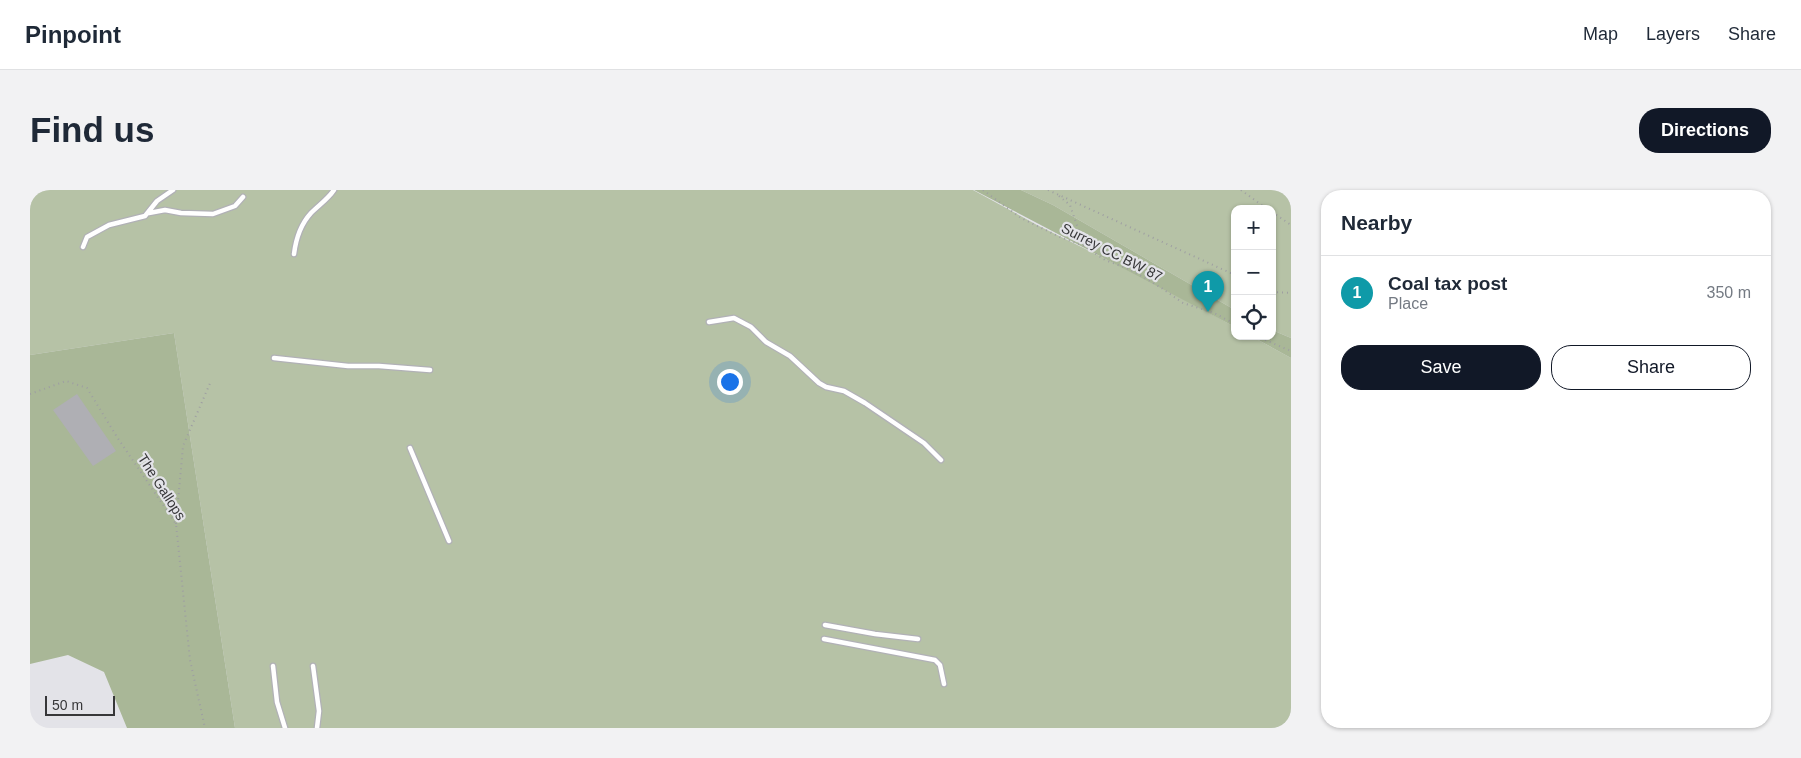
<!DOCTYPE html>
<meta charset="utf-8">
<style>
:root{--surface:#fff;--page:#f2f2f3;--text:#1f2937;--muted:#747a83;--line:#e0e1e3;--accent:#111827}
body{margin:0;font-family:Helvetica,sans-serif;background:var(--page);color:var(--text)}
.controls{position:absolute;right:15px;top:15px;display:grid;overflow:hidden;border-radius:10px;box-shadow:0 1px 4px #0004}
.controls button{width:45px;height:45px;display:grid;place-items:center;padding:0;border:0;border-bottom:1px solid var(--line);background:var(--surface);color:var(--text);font:25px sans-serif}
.scale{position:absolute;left:15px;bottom:12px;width:70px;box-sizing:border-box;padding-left:5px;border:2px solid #373739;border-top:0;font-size:14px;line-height:18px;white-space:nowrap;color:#373739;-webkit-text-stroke:4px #e3e3e8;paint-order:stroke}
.you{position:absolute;left:699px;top:191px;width:18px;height:18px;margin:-12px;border:4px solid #fff;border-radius:50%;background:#1a73e8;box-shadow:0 0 0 8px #1a73e833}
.badge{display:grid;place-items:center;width:32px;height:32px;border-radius:50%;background:var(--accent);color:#fff;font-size:16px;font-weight:700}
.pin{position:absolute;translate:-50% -41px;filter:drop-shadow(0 1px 2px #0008)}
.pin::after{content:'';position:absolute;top:26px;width:18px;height:15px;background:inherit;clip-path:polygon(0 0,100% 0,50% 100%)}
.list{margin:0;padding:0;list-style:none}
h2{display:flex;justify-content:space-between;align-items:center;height:65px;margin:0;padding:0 20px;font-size:21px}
h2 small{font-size:16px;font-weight:400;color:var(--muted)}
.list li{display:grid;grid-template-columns:32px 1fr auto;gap:15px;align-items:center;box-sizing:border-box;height:75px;padding:0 20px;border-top:1px solid var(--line)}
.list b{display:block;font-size:19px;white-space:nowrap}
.list p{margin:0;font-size:16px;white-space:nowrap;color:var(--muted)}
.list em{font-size:16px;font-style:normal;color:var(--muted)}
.actions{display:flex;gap:10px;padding:15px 20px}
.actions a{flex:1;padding:11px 0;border:1px solid var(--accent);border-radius:20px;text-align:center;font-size:18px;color:var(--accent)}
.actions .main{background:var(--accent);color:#fff}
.icon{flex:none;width:28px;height:28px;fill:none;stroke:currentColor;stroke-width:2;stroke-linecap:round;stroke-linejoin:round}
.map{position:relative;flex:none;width:1261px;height:538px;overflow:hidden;border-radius:20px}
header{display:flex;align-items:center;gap:30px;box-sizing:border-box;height:70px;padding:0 25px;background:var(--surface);border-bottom:1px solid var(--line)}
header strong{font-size:24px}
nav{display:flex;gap:28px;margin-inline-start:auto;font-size:18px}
.intro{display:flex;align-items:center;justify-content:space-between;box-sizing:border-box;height:120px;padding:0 30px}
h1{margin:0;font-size:35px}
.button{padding:12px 22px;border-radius:20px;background:var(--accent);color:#fff;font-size:18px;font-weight:700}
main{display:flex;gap:30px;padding:0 30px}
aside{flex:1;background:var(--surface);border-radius:20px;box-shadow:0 1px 4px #0004}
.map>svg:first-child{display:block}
</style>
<header>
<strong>Pinpoint</strong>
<nav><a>Map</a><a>Layers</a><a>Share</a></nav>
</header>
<div class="intro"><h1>Find us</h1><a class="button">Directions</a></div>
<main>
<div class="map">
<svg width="1261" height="538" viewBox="0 0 1261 538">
<rect width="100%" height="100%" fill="#e3e3e8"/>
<path fill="#b6c2a6" d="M0,0H943L1007,35L1116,89L1205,137V146H1221L1261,168V538H205L144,143L0,165Z
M991,0H1261V148L1242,140V19H1205V120L1023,15Z"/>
<path fill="#a9b797" d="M944,0H991L1023,15L1205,120V137Z
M1242,140L1261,148V168L1221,146H1242Z
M144,143L205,538H97L74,482L38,465L0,474V165Z"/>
<path fill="#afafb4" d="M47,204L86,261L63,276L23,220Z"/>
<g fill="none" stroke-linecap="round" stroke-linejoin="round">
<g stroke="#b1b1b6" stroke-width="7">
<path id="service" d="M119,23L135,20L151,23L183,24L205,16L213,7
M53,57L57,47L79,35L115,26L127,11L143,0
M264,64C266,48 270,35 281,23C289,15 298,9 304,0
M679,132L704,128L721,137L736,152L760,166L789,193L796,197L814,201L835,213L894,253L911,270
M244,168L318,176H349L400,180
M380,258L419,351
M795,435L845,444L888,449
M794,449L905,470L910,475L914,494
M243,476L247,512L255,538
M283,476L289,521L287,538"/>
</g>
<path stroke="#9e9ea2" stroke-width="2" stroke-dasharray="1 4" stroke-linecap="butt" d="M953,0L991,28L1030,47L1054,56L1075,70L1101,80L1130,97L1153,113L1184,123L1205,134
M1018,0L1205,85
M1211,0L1237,19
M1029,6L1040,15L1054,56
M1242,22L1261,35
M1242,102L1261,103
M1226,146L1261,161
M0,204L36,191L57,198L87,247L146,334L160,470L175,538
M146,334L153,256L181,191"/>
<use href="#service" stroke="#fff" stroke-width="4.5"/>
</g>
<g text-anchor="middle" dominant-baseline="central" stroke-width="4.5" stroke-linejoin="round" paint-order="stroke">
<g font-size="14" fill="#373739" stroke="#e3e3e8">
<text transform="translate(1082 62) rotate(27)">Surrey CC BW 87</text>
<text transform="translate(132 297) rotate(57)">The Gallops</text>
</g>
</g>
</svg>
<div class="controls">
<button>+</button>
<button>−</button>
<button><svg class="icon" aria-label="locate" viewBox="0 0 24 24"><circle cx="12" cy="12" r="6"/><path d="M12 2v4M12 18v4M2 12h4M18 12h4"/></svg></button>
</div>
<div class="scale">50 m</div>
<div class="you"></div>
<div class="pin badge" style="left:1178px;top:122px;background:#0f9aa8">1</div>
</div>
<aside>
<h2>Nearby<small></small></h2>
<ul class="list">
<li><span class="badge" style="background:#0f9aa8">1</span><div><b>Coal tax post</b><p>Place</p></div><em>350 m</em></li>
</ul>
<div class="actions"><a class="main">Save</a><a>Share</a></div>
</aside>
</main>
